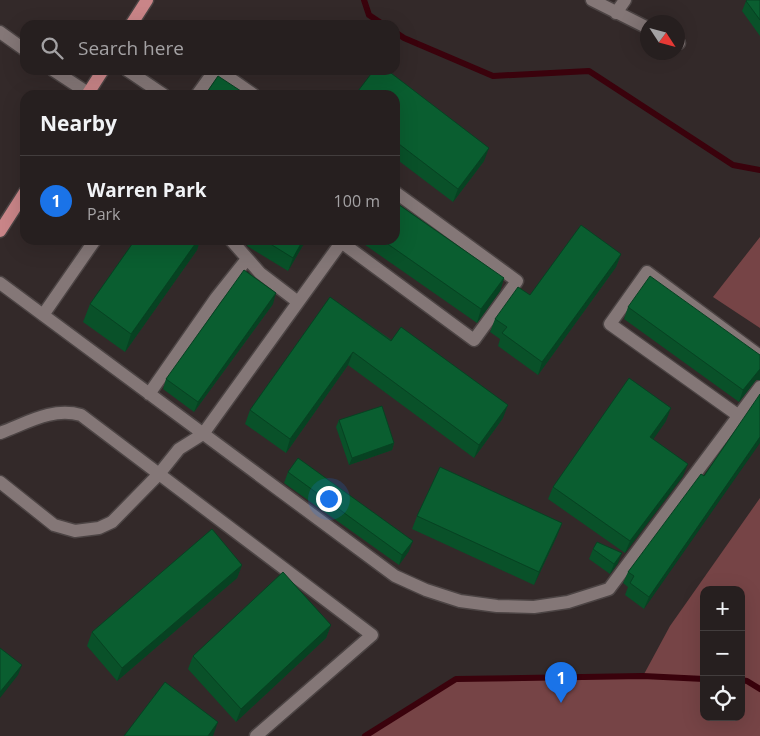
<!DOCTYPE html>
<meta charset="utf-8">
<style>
:root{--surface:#261f1f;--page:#322c2c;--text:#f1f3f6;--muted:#a4a2a4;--line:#423d3d;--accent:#1a73e8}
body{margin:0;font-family:"Open Sans",sans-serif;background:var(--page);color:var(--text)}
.controls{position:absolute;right:15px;bottom:15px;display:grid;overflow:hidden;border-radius:10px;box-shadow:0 5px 20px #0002}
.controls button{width:45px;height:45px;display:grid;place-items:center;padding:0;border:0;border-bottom:1px solid var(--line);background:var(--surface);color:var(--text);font:25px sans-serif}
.compass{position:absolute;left:640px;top:15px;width:45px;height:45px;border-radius:50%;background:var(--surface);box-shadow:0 5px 20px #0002;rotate:126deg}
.you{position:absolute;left:328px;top:498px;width:18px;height:18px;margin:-12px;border:4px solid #fff;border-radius:50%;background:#1a73e8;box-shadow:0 0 0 8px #1a73e833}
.badge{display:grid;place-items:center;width:32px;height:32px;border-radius:50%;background:var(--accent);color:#fff;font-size:16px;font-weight:700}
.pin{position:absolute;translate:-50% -41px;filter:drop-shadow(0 1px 2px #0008)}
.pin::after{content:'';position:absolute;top:26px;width:18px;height:15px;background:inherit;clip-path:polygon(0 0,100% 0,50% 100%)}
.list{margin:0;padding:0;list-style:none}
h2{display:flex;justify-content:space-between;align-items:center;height:65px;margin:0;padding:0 20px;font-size:21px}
h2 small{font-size:16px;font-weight:400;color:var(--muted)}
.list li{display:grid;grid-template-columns:32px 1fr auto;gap:15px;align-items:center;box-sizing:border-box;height:90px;padding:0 20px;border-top:1px solid var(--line)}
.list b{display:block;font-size:19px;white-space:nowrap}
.list p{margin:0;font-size:16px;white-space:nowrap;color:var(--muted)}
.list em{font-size:16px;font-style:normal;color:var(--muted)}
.icon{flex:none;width:28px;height:28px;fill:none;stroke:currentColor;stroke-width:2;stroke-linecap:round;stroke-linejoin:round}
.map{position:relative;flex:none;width:760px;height:736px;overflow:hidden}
.search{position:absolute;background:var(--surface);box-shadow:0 5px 20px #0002;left:20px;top:20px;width:380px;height:55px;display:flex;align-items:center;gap:12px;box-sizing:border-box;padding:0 18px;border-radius:15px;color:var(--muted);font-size:19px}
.panel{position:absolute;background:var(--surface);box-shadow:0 5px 20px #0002;left:20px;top:90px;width:380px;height:155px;border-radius:15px}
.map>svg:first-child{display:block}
</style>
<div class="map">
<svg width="760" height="736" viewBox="0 0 760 736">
<rect width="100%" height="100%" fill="#332929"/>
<path fill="#764446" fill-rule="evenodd" d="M760,237V328L713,297Z
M760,498V736H365L456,679L643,676L670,626ZM704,590H741V717H704Z"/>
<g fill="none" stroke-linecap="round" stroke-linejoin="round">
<path stroke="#3a020c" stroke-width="6" d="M364,0L369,15L384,25
M395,32L404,38L493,76L589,71L733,165L760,170
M741,680L747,681L760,689
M365,736L456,679L643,676L704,679"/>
<g stroke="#4c4444" stroke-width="15">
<path id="minor" d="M592,0L648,28
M616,13L625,0
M0,32L25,50
M678,42L679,43
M53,70L88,93
M127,70L164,95
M218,70L254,95
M197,95L215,70
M231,240L260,273L298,302
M341,242L474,340L517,281L395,192
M0,283L395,576L426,590L460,601L497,606L534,607L568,602L609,589L760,387
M43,315L95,240
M149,394L216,298L247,259
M739,416L610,324L647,272L760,356
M0,433C27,423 52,407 81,415L372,635L256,736
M0,482L54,525L75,531L99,528L112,522L159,474L179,449L203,434L343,240"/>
</g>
<g stroke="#4c4444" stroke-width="15">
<path id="major" d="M131,25L147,0
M87,95L103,70
M0,231L25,192"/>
</g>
<use href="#minor" stroke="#847777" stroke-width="12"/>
<use href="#major" stroke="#c98588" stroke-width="12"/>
</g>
<path fill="#095129" d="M760,0V36L742,11L746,1Z
M395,95L484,161L453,202L395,158Z
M135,240H200L197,250L125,352L83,322L90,304Z
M249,240H306L288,271L247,246Z
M358,240H395L504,278L500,291L477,323Z
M621,254L616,267L538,375L498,346L500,339L490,332L495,319L530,295Z
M330,297L503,418L474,458L348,365L286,453L245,424L250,410Z
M273,304L194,412L163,389L166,379Z
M628,307L760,355V380H756L739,402L624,319Z
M339,420L394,443L392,450L349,465L336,427Z
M666,421L653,439L683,476L625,553L548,499L553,487Z
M288,472L409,551L399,565L284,483Z
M704,476L644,609L625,595L628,587L623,583L628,572Z
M417,516L562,523L557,536L534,585L412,529Z
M593,549L618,563L610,574L589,559Z
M242,565L237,578L117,681L87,646L92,632Z
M331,625L326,638L236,722L188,669L193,656Z"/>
<path fill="#074222" d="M489,148L484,161L453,202L458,189Z
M198,240H200L197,250L125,352L131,334Z
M303,240H306L288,271L293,258Z
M621,254L616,267L538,375L542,362Z
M504,278L500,291L477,323L481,309Z
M276,293L273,304L194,412L198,402Z
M353,352L348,365L286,453L290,439Z
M760,369V380H756L739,402L743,390Z
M508,405L503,418L474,458L479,445Z
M671,408L666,421L646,450L650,437Z
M760,437V443L644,609L649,597Z
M394,443L392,450L349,465L352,458Z
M688,464L683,476L625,553L630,541Z
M562,523L557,536L534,585L539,572Z
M413,541L409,551L399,565L402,555Z
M622,553L618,563L610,574L614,564Z
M242,565L237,578L117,681L122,668Z
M331,625L326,638L236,722L241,709Z
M22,665L18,675L0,698V692Z
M218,722L213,736H208Z"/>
<path fill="#0a5e30" stroke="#074222" d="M747,0H760V20L746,1Z
M374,70H387L489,148L458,189L395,141V95H355Z
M218,76L247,95H205Z
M395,202L504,278L481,309L382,240H395Z
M581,225L621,254L542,362L502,333L507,327L495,319L518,287L530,295Z
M135,240H198L131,334L90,304Z
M264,240H303L293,258Z
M244,270L276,293L198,402L166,379Z
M650,276L760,355V369L743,390L628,307Z
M330,297L391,341L401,327L508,405L479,445L353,352L290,439L250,410Z
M629,378L671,408L650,437L688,464L630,541L553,487Z
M760,394V437L649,597L630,583L634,576L628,572L701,474L704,476Z
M382,406L394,443L352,458L339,420Z
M298,458L413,541L402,555L288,472Z
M440,467L562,523L539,572L417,516Z
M212,529L242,565L122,668L92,632Z
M597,542L622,553L614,564L593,549Z
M283,572L331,625L241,709L193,656Z
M0,648L22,665L0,692Z
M165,682L218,722L208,736H124Z"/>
</svg>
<div class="controls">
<button>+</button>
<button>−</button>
<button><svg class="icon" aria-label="locate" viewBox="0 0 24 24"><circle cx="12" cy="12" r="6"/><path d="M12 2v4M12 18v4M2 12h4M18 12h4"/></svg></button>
</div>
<svg class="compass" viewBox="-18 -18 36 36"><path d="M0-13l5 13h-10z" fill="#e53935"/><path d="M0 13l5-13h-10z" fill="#a4a2a4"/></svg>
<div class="you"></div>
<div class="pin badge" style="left:561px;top:703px">1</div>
<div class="search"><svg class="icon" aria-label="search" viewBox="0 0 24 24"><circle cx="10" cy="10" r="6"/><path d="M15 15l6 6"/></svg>Search here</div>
<section class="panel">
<h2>Nearby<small></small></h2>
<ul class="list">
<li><span class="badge">1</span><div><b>Warren Park</b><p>Park</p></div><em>100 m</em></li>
</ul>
</section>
</div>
